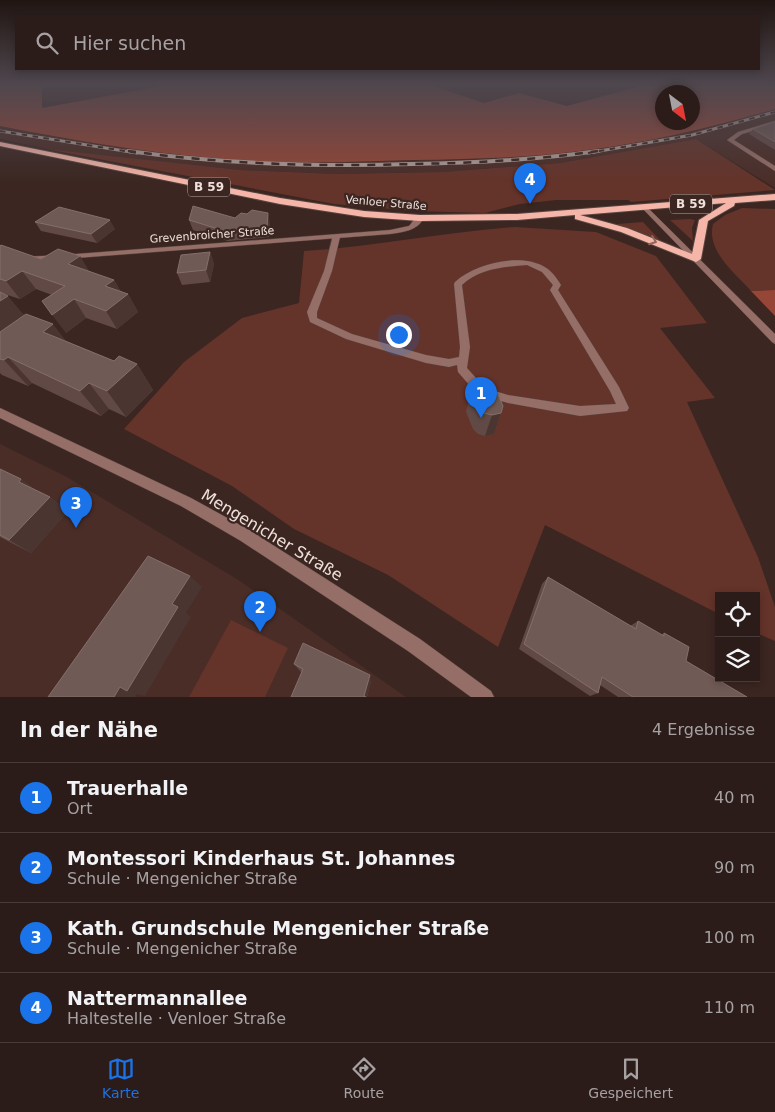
<!DOCTYPE html>
<html lang="de">
<meta charset="utf-8">
<style>
:root{--surface:#2c1c19;--page:#382926;--text:#f1f3f6;--muted:#a6a1a2;--line:#483a38;--accent:#1a73e8}
body{margin:0;font-family:"DejaVu Sans",sans-serif;background:var(--page);color:var(--text)}
.controls{position:absolute;right:15px;bottom:15px;display:grid;overflow:hidden;border-radius:0px;box-shadow:0 2px 8px #0003}
.controls button{width:45px;height:45px;display:grid;place-items:center;padding:0;border:0;border-bottom:1px solid var(--line);background:var(--surface);color:var(--text);font:25px sans-serif}
.compass{position:absolute;left:655px;top:85px;width:45px;height:45px;border-radius:50%;background:var(--surface);box-shadow:0 2px 8px #0003;rotate:148deg}
.you{position:absolute;left:398px;top:334px;width:18px;height:18px;margin:-12px;border:4px solid #fff;border-radius:50%;background:#1a73e8;box-shadow:0 0 0 8px #1a73e833}
.badge{display:grid;place-items:center;width:32px;height:32px;border-radius:50%;background:var(--accent);color:#fff;font-size:16px;font-weight:700}
.pin{position:absolute;translate:-50% -41px;filter:drop-shadow(0 1px 2px #0008)}
.pin::after{content:'';position:absolute;top:26px;width:18px;height:15px;background:inherit;clip-path:polygon(0 0,100% 0,50% 100%)}
.list{margin:0;padding:0;list-style:none}
h2{display:flex;justify-content:space-between;align-items:center;height:65px;margin:0;padding:0 20px;font-size:21px}
h2 small{font-size:16px;font-weight:400;color:var(--muted)}
.list li{display:grid;grid-template-columns:32px 1fr auto;gap:15px;align-items:center;box-sizing:border-box;height:70px;padding:0 20px;border-top:1px solid var(--line)}
.list b{display:block;font-size:19px;white-space:nowrap}
.list p{margin:0;font-size:16px;white-space:nowrap;color:var(--muted)}
.list em{font-size:16px;font-style:normal;color:var(--muted)}
.icon{flex:none;width:28px;height:28px;fill:none;stroke:currentColor;stroke-width:2;stroke-linecap:round;stroke-linejoin:round}
.map{position:relative;flex:none;width:775px;height:697px;overflow:hidden}
.search{position:absolute;background:var(--surface);box-shadow:0 2px 8px #0003;left:15px;right:15px;top:15px;height:55px;display:flex;align-items:center;gap:12px;box-sizing:border-box;padding:0 18px;border-radius:0px;color:var(--muted);font-size:19px}
.sheet{height:345px;background:var(--surface)}
nav{display:flex;justify-content:space-around;align-items:center;box-sizing:border-box;height:70px;border-top:1px solid var(--line);background:var(--surface);font-size:14px;color:var(--muted)}
nav a{display:grid;justify-items:center;gap:2px}
nav .on{color:var(--accent)}
.map>svg:first-child{display:block}
</style>
<div class="map">
<svg width="775" height="697" viewBox="0 0 775 697">
<rect width="100%" height="100%" fill="#3b2621"/>
<path fill="#4a2d27" d="M775,109V188L696,139L560,163L443,172L336,174L240,170L147,161L46,149L0,139V126L67,139L215,158L336,162L486,159L587,150L699,130Z
M0,444L67,477L237,579L406,697H0Z"/>
<path fill="#643329" d="M696,139L775,190L631,202L628,200H556L520,204L485,213L414,211L334,204L46,149L240,170L336,174L443,172L560,163Z
M742,208L775,209V290L751,291C735,273 706,251 713,224L725,215Z
M690,219L695,220L692,228L693,241L670,220Z
M643,222L660,240L617,224Z
M515,227L596,232L656,256L707,323L660,328L715,398L687,402L758,557L775,607V641L756,633V596H719V614L545,525L498,647L388,575L294,529L232,486L124,429L184,362L242,318L299,303L304,251C375,247 444,232 515,227Z
M231,620L288,648L265,697H189Z"/>
<path fill="#964636" fill-rule="evenodd" d="M0,85H49L42,87V108L167,85H430L484,103L519,93L567,106L644,85H775V109C713,127 651,142 587,150C530,158 472,159 414,160C348,162 280,165 214,158C142,152 71,140 0,126ZM662,92H692V122H662Z
M775,290V316L751,291Z"/>
<g fill="none" stroke-linecap="round" stroke-linejoin="round">
<g stroke="#58443f" stroke-width="1">
<path id="lane" d="M775,121V125L742,134L734,140L775,166V171L727,140L738,132Z
M333,235H336L340,237L332,271L317,312V318L352,334L426,355L449,359L459,357L460,347L454,284L455,282C475,264 518,253 543,266C551,270 556,277 561,285L558,290L619,387L629,408L627,411L580,416L508,403L477,394L458,372L457,365L449,367L426,363L346,339L310,322L307,312L324,271ZM527,265L542,272L553,285L550,290L610,391L616,404L580,406L508,395L485,388L467,368L470,347L462,285C480,268 504,267 527,265Z"/>
</g>
<g stroke="#58443f" stroke-width="1">
<path id="street" d="M642,206H646L775,334V344L772,342L642,208Z
M417,216L424,218C417,231 403,232 390,234L63,259L0,262V258L63,255L390,230L409,226Z
M0,408L191,498L251,531L420,639L491,691L494,697H471L408,651L241,541L181,506L0,418Z"/>
</g>
<g stroke="#58443f" stroke-width="2">
<path id="primary" d="M0,142L280,198L364,211L420,215L517,214L775,194V200L735,203L734,206L708,221L701,259L696,262L621,232L575,219V215L517,220L420,221L364,217L280,204L0,146ZM726,203L699,220L692,254L627,228L580,215Z"/>
</g>
<use href="#lane" fill="#956f67" fill-rule="evenodd"/>
<use href="#street" fill="#956f67" fill-rule="evenodd"/>
<use href="#primary" fill="#f5b6a9" fill-rule="evenodd"/>
<g stroke="#af9e99" stroke-width="3">
<path id="rail-far1" d="M0,131L137,153
M588,153L692,135L775,112"/>
</g>
<g stroke="#af9e99" stroke-width="4">
<path id="rail" d="M128,151C222,164 316,167 412,164C474,163 536,160 598,151"/>
</g>
<use href="#rail-far1" stroke="#3b2621" stroke-width="2" stroke-dasharray="5.5" stroke-linecap="butt"/>
<use href="#rail" stroke="#3b2621" stroke-width="2.5" stroke-dasharray="8" stroke-linecap="butt"/>
</g>
<path fill="#614a45" d="M775,122V150L749,134L753,129Z
M235,218L270,223L269,237L228,241L193,230L189,220Z
M35,222L115,229L97,243L41,231Z
M0,246L41,259L89,272L114,280L121,292L128,294L138,312L117,329L86,318L66,333L52,295L36,289L20,299L1,293L24,315L66,341L114,361L137,364L153,390L126,417L109,409L101,416L32,383L28,386L2,375L0,373Z
M210,252L214,264L210,282L182,285L177,273Z
M471,390L503,406L494,434L485,436L478,434L473,429L466,412Z
M0,469L21,479L34,489L50,497L68,511L31,553L0,537Z
M548,577L630,626L638,621L661,635L664,633L686,661L747,697H618L600,685L598,693L590,696L519,649L542,584Z
M294,664L371,681L367,697L301,672Z"/>
<path fill="#4b3530" d="M268,213L270,223L269,237L267,228Z
M110,220L115,229L97,243L91,234Z
M210,252L214,264L210,282L206,270Z
M80,256L91,274L68,264Z
M22,271L36,289L20,299L6,281Z
M114,280L124,297L128,294L138,312L117,329L106,311L105,286Z
M8,296L28,320L0,340V301Z
M74,299L86,318L66,333L52,315Z
M53,324L73,350L43,332Z
M8,357L32,383L28,386L4,360Z
M137,364L153,390L126,417L107,391Z
M89,383L109,409L101,416L80,391Z
M503,406L494,434L485,436L492,415Z
M21,479L40,494L19,482Z
M50,497L68,511L31,553L9,540Z
M190,576L202,587L186,613L191,617L145,696L137,694L135,697H114Z
M370,675L371,681L367,697L364,696Z"/>
<path fill="#705a56" stroke="#846f6b" d="M775,122V142L753,129Z
M193,206L235,218L241,213L247,214L252,210L268,213L267,228L225,231L189,220Z
M59,207L110,220L91,234L35,222Z
M1,245L41,259L58,249L80,256L68,264L114,280L105,286L128,294L106,311L74,299L52,315L42,301L65,286L22,271L6,281L0,279V246Z
M210,252L206,270L177,273L181,255Z
M0,292L8,296L0,301Z
M26,314L53,324L43,332L114,361L119,356L137,364L107,391L89,383L80,391L8,357L4,360L0,359V332Z
M494,386L503,406L501,413L492,415L484,413L478,408L471,390Z
M0,469L21,479L19,482L50,497L9,540L0,535Z
M148,556L190,576L172,604L178,607L127,691L120,687L114,697H48Z
M548,577L636,629L638,621L664,636V633L689,647L686,661L747,697H633L602,677L598,693L524,644Z
M303,643L370,675L364,696L366,697H291L303,669L294,664Z"/>
<defs><path id="oneway-chevron" d="M-2-3.5L2.5 0L-2 3.5" fill="none" stroke-width="1.6" stroke-linecap="round" stroke-linejoin="round" transform="scale(1.25)"/></defs>
<use stroke="#8f675e" href="#oneway-chevron" transform="translate(653 241) rotate(20)"/>
<linearGradient id="sky" x2="0" y2="1"><stop stop-color="#201512"/><stop offset="0.46" stop-color="#4f474e"/><stop offset="1" stop-color="#4f474e" stop-opacity="0"/></linearGradient>
<rect width="775" height="183" fill="url(#sky)"/>
<g text-anchor="middle" dominant-baseline="central" stroke-width="4.5" stroke-linejoin="round" paint-order="stroke">
<g font-size="11" fill="#efe0dc" stroke="#3b2621">
<text transform="translate(386 203) rotate(5)">Venloer Straße</text>
<text transform="translate(212 235) rotate(-4)">Grevenbroicher Straße</text>
</g>
<g fill="#3b2621" stroke="#b9a8a4" stroke-width="1">
<rect x="188" y="177.5" width="42" height="19" rx="4"/>
<rect x="670" y="194.5" width="42" height="19" rx="4"/>
</g>
<g font-size="12" font-weight="bold" fill="#efe0dc">
<text x="209" y="187">B 59</text>
<text x="691" y="204">B 59</text>
</g>
<g font-size="16" fill="#efe0dc" stroke="#3b2621">
<text transform="translate(272 535) rotate(31)">Mengenicher Straße</text>
</g>
</g>
</svg>
<div class="controls">
<button><svg class="icon" aria-label="locate" viewBox="0 0 24 24"><circle cx="12" cy="12" r="6"/><path d="M12 2v4M12 18v4M2 12h4M18 12h4"/></svg></button>
<button><svg class="icon" aria-label="layers" viewBox="0 0 24 24"><path d="M12 4l9 5-9 5-9-5zM3 14l9 5 9-5"/></svg></button>
</div>
<svg class="compass" viewBox="-18 -18 36 36"><path d="M0-13l5 13h-10z" fill="#e53935"/><path d="M0 13l5-13h-10z" fill="#a6a1a2"/></svg>
<div class="you"></div>
<div class="pin badge" style="left:481px;top:418px">1</div>
<div class="pin badge" style="left:260px;top:632px">2</div>
<div class="pin badge" style="left:76px;top:528px">3</div>
<div class="pin badge" style="left:530px;top:204px">4</div>
<div class="search"><svg class="icon" aria-label="search" viewBox="0 0 24 24"><circle cx="10" cy="10" r="6"/><path d="M15 15l6 6"/></svg>Hier suchen</div>
</div>
<section class="sheet">
<h2>In der Nähe<small>4 Ergebnisse</small></h2>
<ul class="list">
<li><span class="badge">1</span><div><b>Trauerhalle</b><p>Ort</p></div><em>40 m</em></li>
<li><span class="badge">2</span><div><b>Montessori Kinderhaus St. Johannes</b><p>Schule · Mengenicher Straße</p></div><em>90 m</em></li>
<li><span class="badge">3</span><div><b>Kath. Grundschule Mengenicher Straße</b><p>Schule · Mengenicher Straße</p></div><em>100 m</em></li>
<li><span class="badge">4</span><div><b>Nattermannallee</b><p>Haltestelle · Venloer Straße</p></div><em>110 m</em></li>
</ul>
</section>
<nav>
<a class="on"><svg class="icon" aria-label="map" viewBox="0 0 24 24"><path d="M3 6l6-2 6 2 6-2v14l-6 2-6-2-6 2zM9 4v14M15 6v14"/></svg>Karte</a>
<a><svg class="icon" aria-label="directions" viewBox="0 0 24 24"><path d="M12 3l9 9-9 9-9-9zM9 14v-3h6M13 9l2 2-2 2"/></svg>Route</a>
<a><svg class="icon" aria-label="saved" viewBox="0 0 24 24"><path d="M7 4h10v16l-5-4-5 4z"/></svg>Gespeichert</a>
</nav>
